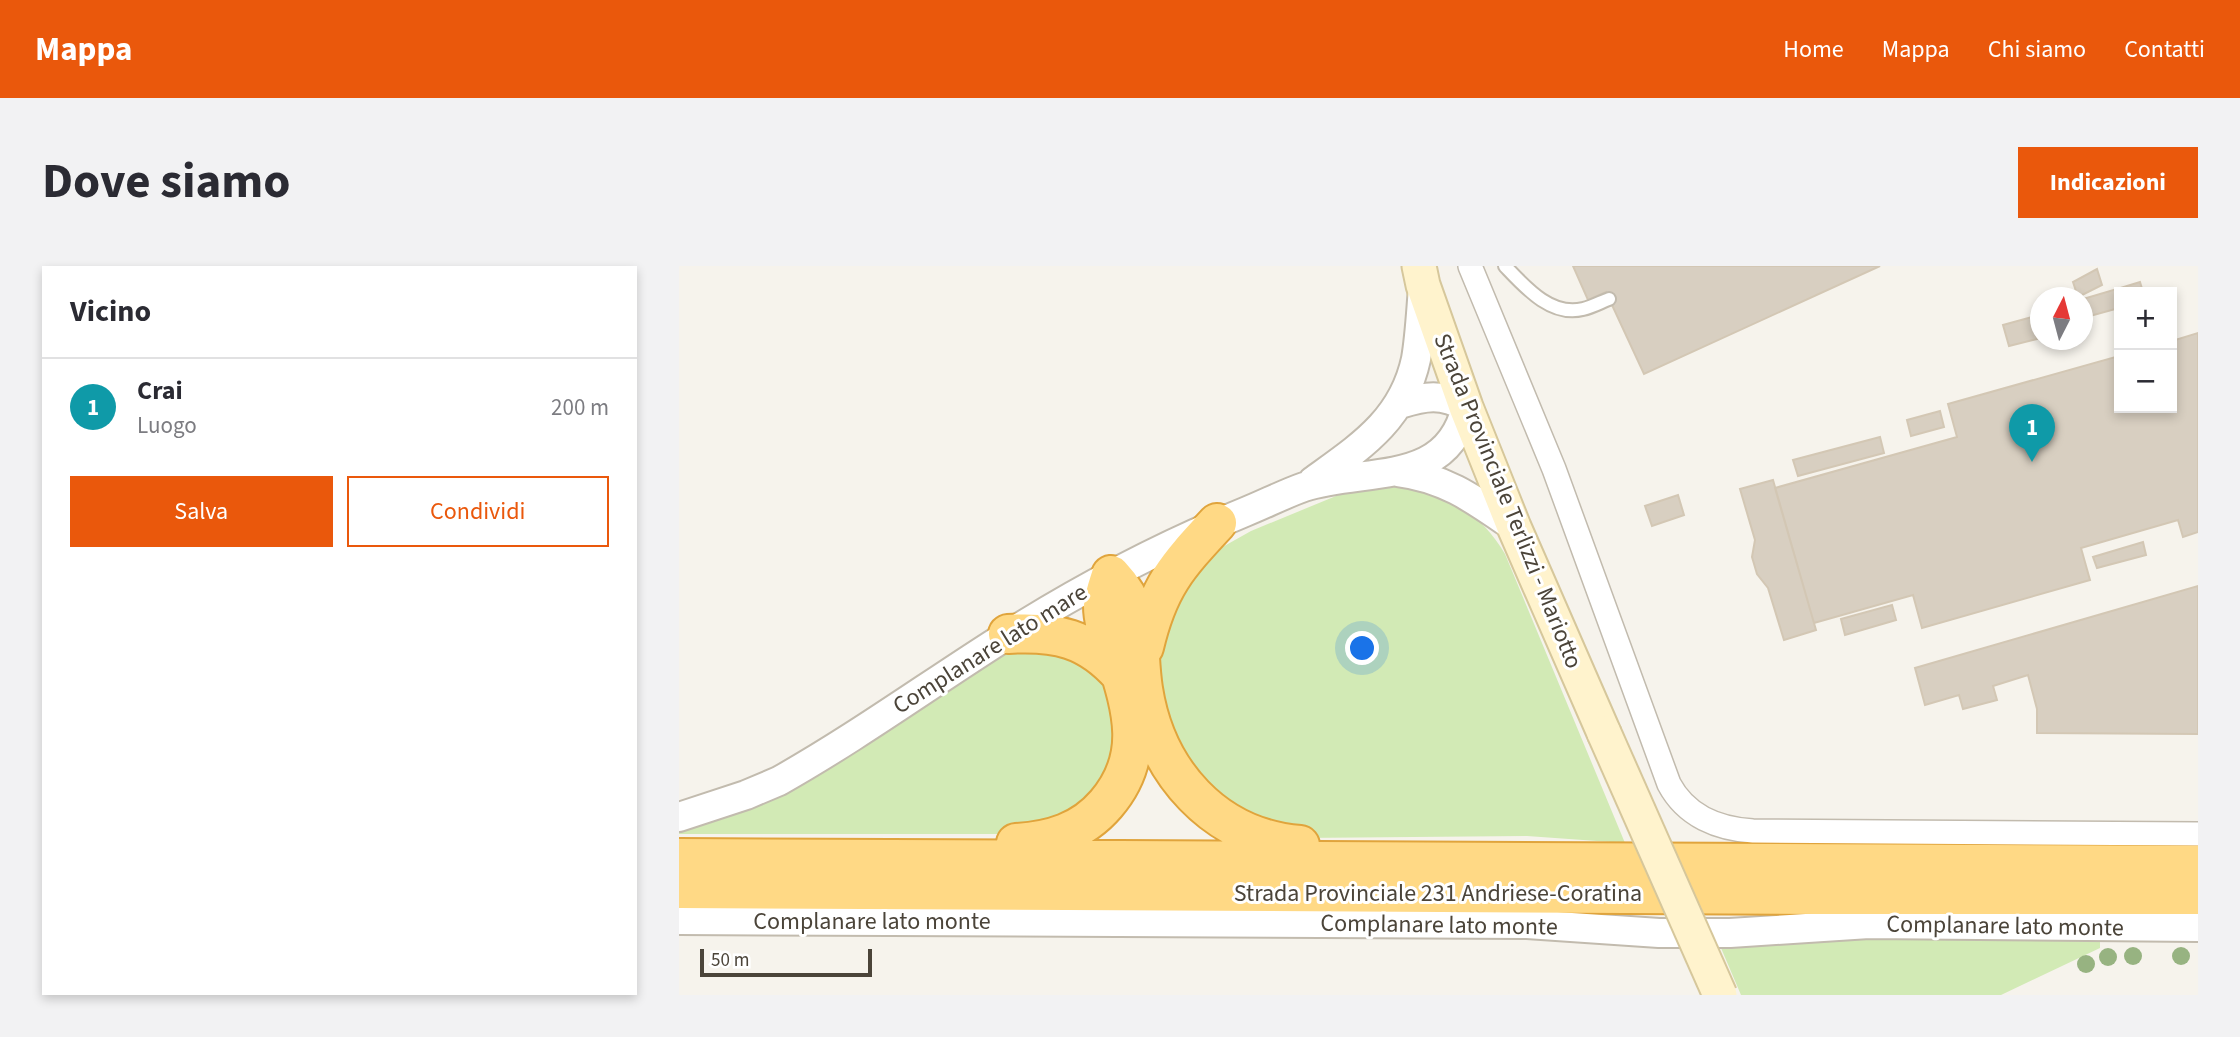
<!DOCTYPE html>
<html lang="it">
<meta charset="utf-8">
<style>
:root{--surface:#fff;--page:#f2f2f3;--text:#2b2b33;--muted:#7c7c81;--line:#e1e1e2;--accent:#ea580c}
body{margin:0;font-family:"Source Sans 3",sans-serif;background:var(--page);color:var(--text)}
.controls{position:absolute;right:21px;top:21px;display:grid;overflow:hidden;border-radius:0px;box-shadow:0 4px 10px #0003}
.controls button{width:63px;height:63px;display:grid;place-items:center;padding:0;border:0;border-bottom:2px solid var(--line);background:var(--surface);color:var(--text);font:35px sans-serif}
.compass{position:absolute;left:1351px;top:21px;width:63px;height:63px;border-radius:50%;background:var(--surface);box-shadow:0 4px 10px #0003;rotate:6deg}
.scale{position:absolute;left:21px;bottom:18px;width:172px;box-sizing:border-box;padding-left:7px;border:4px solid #4b4439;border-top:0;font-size:19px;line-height:24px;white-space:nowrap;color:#4b4439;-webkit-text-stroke:5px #fff;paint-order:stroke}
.you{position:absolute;left:684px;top:383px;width:24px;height:24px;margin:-18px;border:5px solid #fff;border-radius:50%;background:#1a73e8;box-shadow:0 0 0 10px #1a73e833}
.badge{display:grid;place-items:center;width:46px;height:46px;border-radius:50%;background:var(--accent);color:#fff;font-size:23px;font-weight:700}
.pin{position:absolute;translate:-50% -58px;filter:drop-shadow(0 2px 4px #0008)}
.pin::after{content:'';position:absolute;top:37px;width:24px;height:21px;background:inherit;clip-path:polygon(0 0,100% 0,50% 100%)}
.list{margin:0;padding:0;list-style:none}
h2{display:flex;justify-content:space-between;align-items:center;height:91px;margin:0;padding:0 28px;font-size:30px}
h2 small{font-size:23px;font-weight:400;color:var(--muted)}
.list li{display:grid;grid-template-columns:46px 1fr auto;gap:21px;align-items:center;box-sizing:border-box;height:98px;padding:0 28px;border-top:2px solid var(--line)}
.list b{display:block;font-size:26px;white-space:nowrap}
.list p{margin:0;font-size:23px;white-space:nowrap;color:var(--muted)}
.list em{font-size:23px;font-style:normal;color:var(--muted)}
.actions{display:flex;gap:14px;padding:21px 28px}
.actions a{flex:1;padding:16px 0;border:2px solid var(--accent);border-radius:0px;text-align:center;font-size:24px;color:var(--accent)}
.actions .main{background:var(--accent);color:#fff}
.map{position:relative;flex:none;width:1519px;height:729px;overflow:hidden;border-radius:0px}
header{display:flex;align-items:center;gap:42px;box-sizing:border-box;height:98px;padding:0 35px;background:var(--accent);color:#fff}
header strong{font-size:33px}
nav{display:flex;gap:38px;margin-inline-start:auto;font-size:24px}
.intro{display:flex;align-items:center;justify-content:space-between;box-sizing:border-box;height:168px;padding:0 42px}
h1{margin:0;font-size:49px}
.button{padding:18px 32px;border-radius:0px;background:var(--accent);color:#fff;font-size:24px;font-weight:700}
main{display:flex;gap:42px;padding:0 42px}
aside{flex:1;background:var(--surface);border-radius:0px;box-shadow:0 4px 10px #0003}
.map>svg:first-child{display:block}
</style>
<header>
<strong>Mappa</strong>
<nav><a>Home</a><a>Mappa</a><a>Chi siamo</a><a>Contatti</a></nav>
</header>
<div class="intro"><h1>Dove siamo</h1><a class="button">Indicazioni</a></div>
<main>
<aside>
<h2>Vicino<small></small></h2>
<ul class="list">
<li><span class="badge" style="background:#0f9aa8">1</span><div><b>Crai</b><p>Luogo</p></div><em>200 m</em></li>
</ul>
<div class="actions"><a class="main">Salva</a><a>Condividi</a></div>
</aside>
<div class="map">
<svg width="1519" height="729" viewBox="0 0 1519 729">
<rect width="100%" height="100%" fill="#f6f3ec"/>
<path fill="#d2eab5" d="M708,219C760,224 799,242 826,288L946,577L848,570L621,572L530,527L477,438L480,361L531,288L572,265L674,223Z
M349,379L380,381L432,417L444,481L416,535L333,568H0V563C45,556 87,537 127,515L326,388Z
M1196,672L1421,674V682L1322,729H1062L1042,682Z"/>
<path fill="#d8cfc1" stroke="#d3c7b4" stroke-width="2" d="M894,0H1201L965,108L927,26L909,34Z
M1418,3L1423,19L1399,31L1394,16Z
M1461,16L1464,26H1443L1441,22Z
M1441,22L1440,42L1404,52V33Z
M1353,51L1358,73L1330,80L1324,59Z
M1519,67V266L1504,271L1499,254L1402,282L1411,314L1243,362L1234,329L1135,357L1096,222L1278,171L1269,138L1440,90V142H1493V75Z
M1261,145L1265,161L1232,170L1228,154Z
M1201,171L1205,187L1119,210L1114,194Z
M1094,214L1137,364L1105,374L1089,322L1078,308L1073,291L1076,274L1061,223Z
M999,229L1005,249L973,260L966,240Z
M1464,276L1467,289L1418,302L1414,291Z
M1519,320V468L1358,467V443L1349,409L1314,420L1318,434L1284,443L1280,429L1246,439L1236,402Z
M1213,339L1217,354L1166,369L1162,353Z"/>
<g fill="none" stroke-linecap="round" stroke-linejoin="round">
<g stroke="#c2bbae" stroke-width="16">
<path id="service" d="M826,0C846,21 872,51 904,43C913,41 922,36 930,33"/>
</g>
<g stroke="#c2bbae" stroke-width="26">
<path id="minor" d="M791,0L875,203L990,518C1007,550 1039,563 1074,565L1519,568"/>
</g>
<g stroke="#c2bbae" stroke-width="32">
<path id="tertiary" d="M719,206C767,212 796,234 835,261
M634,215C681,181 724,154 737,93C741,70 742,45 744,22
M0,551L67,529L100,515C178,471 251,418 327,370C403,322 483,280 566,246C586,238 605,228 625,221C686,201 769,222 787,141C763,127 746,130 721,138
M0,654L848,658L980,667H1051L1190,658L1519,661"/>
</g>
<g stroke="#d6c79b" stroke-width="37">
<path id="secondary" d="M740,0L744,19L787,141L835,261L925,467"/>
</g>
<g stroke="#e0a43c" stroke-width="42">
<path id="trunk" d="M329,368C377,365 409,372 442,409
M465,381C479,321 497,301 538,257
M337,577C372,575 403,566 427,538C469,489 452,441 435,386C430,371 424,356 424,340C425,329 429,319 432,309C467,346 457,378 464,423C477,506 535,572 621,579
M0,592L1519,599
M0,623L1141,629H1519"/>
</g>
<use href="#service" stroke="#fff" stroke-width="12"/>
<use href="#minor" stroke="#fff" stroke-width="23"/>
<use href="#tertiary" stroke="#fff" stroke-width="28"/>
<use href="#secondary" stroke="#fff3cd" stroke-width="33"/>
<use href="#trunk" stroke="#ffd985" stroke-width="38"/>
<g stroke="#d6c79b" stroke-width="37" stroke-linecap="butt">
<path id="secondary-bridge" d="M925,467L1041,729"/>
</g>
<use href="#secondary-bridge" stroke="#fff3cd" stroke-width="33"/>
</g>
<g fill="#97b381">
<circle cx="1454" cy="690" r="9"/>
<circle cx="1502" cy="690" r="9"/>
<circle cx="1429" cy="691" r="9"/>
<circle cx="1407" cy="698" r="9"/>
</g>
<g text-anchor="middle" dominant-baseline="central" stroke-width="6" stroke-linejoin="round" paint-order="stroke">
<g font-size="24" fill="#4b4439" stroke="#fff">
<text transform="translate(829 235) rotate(68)">Strada Provinciale Terlizzi - Mariotto</text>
<text transform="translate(311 383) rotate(-32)">Complanare lato mare</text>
<text x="759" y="627">Strada Provinciale 231 Andriese-Coratina</text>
<text x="193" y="655">Complanare lato monte</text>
<text transform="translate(760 659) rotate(1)">Complanare lato monte</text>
<text transform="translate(1326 660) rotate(1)">Complanare lato monte</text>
</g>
</g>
</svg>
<div class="controls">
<button>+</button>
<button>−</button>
</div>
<svg class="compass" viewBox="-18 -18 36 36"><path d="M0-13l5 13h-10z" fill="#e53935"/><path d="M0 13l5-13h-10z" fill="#7c7c81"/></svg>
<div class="scale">50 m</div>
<div class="you"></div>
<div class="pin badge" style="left:1353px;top:196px;background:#0f9aa8">1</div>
</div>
</main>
